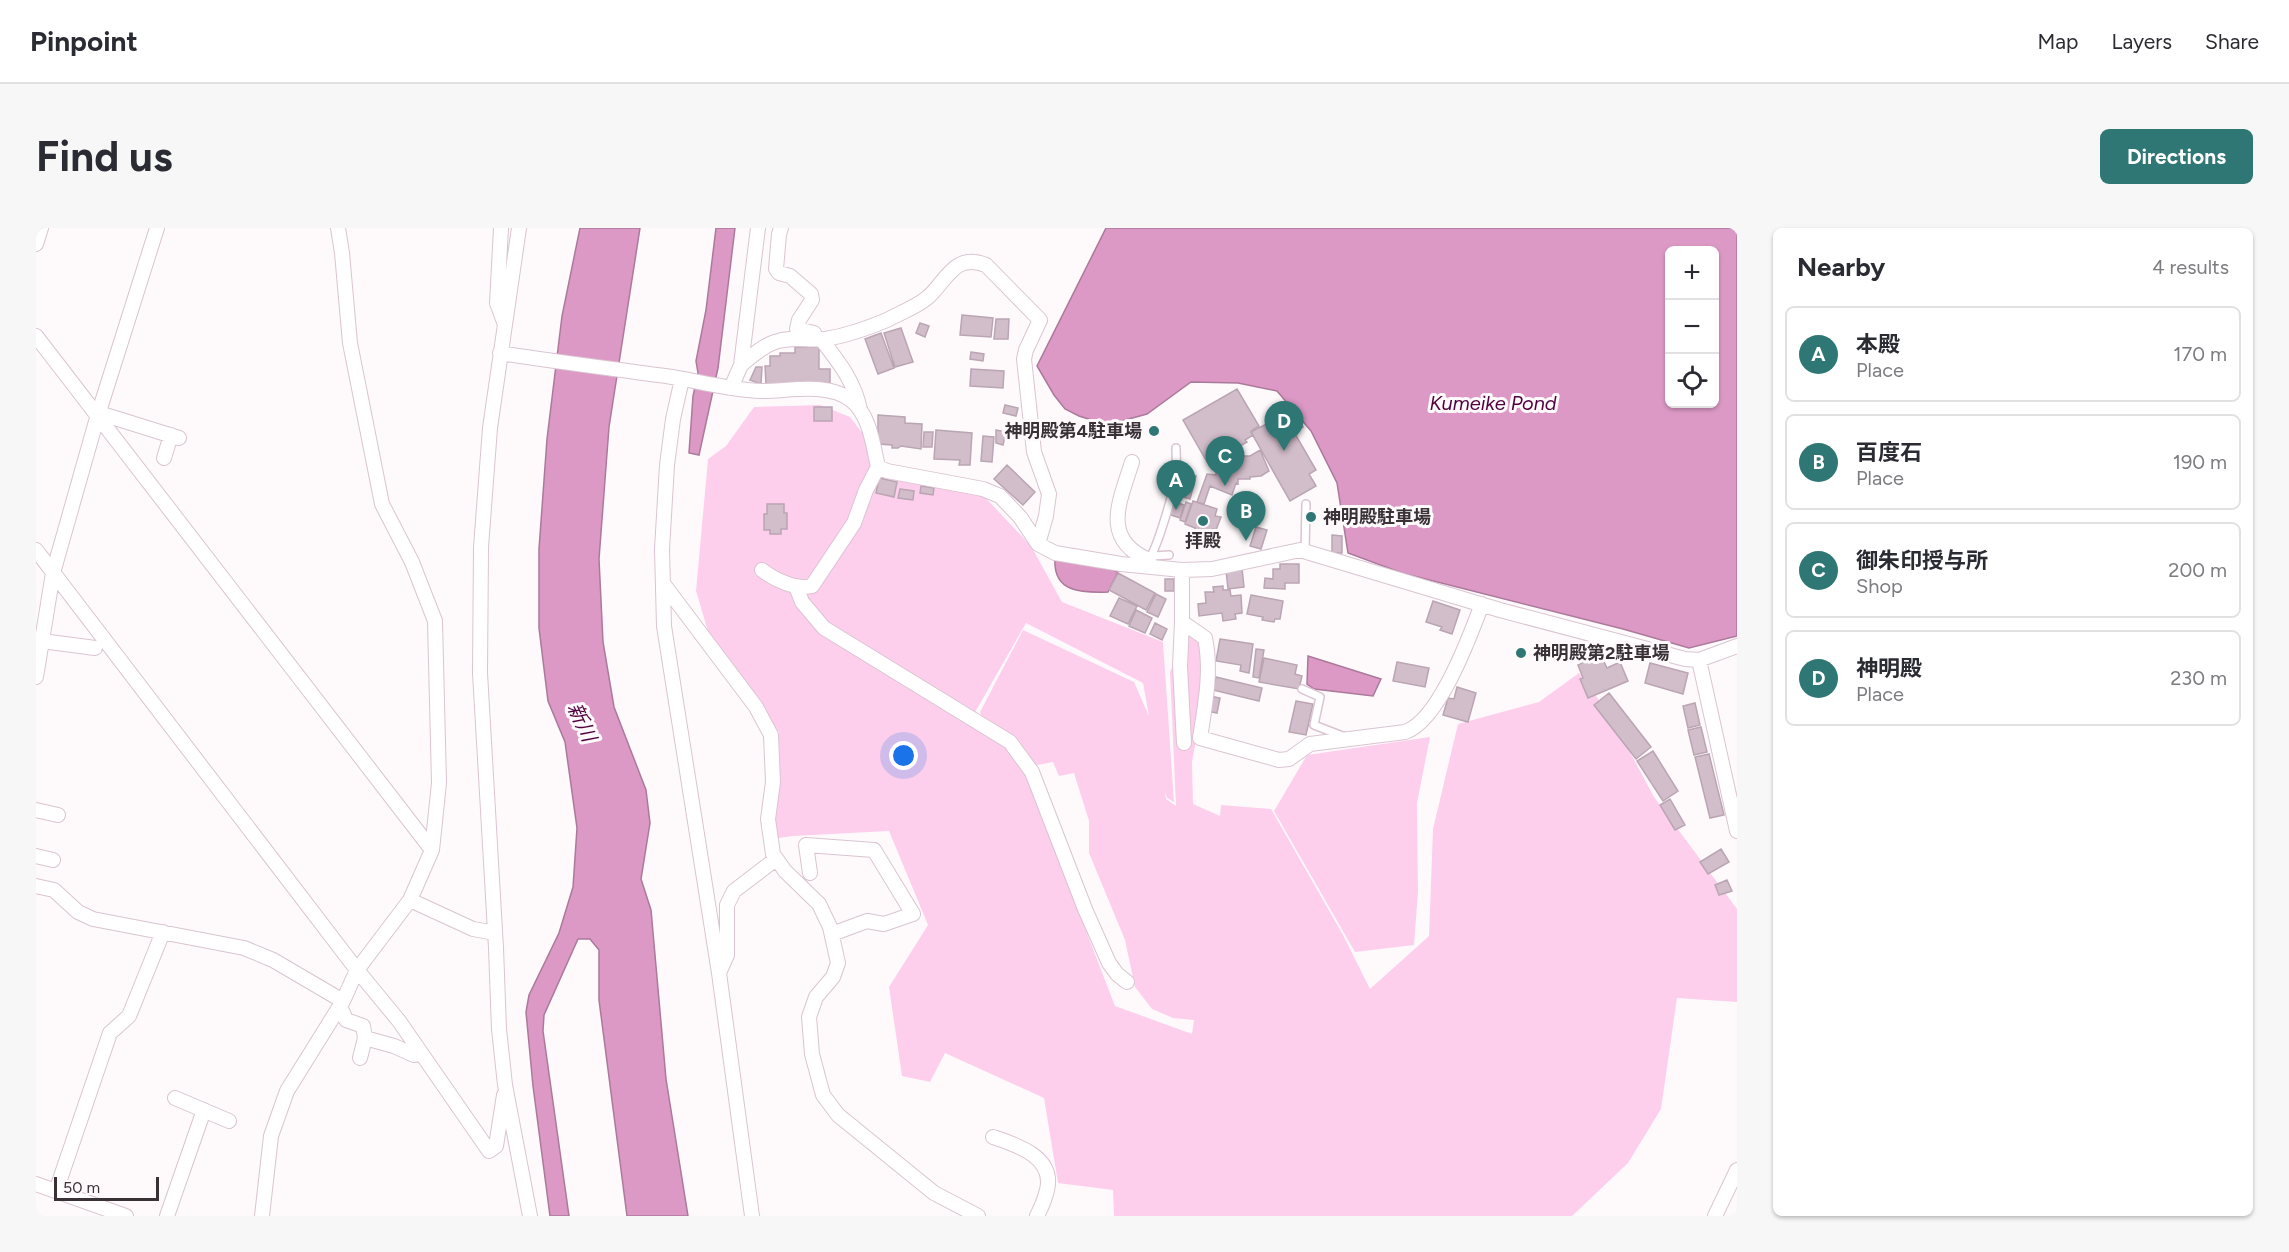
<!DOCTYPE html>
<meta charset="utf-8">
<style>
:root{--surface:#fff;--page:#f7f7f7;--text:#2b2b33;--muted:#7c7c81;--line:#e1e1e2;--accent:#2e7774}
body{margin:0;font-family:Figtree,"Noto Sans JP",sans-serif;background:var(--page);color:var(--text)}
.controls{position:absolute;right:18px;top:18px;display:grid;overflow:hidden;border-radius:9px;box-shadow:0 2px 4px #0004}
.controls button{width:54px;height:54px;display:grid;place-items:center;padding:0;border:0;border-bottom:2px solid var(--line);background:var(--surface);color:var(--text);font:30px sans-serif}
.scale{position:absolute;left:18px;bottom:15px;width:105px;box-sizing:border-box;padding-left:6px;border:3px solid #393136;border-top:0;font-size:16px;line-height:21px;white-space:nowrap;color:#393136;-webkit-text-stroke:4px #fefafc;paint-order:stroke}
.you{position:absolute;left:868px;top:528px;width:21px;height:21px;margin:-15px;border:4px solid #fff;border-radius:50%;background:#1a73e8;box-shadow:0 0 0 9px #1a73e833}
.badge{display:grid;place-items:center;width:39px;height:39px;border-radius:50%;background:var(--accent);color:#fff;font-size:20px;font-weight:700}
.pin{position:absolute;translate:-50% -50px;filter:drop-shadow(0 2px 3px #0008)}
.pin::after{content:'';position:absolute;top:32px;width:21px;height:18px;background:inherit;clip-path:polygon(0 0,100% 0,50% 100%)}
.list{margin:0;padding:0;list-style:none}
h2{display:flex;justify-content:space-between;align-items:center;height:78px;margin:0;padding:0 24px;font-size:26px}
h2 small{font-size:20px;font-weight:400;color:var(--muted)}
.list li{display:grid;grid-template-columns:39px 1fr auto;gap:18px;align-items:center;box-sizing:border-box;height:96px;margin:0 12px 12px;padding:0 12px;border:2px solid var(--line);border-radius:9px}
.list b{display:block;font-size:22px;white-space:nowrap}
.list p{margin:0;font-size:20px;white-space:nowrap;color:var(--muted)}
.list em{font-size:20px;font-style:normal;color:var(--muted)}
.icon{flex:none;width:33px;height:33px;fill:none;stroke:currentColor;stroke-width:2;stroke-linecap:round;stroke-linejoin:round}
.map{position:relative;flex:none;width:1701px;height:988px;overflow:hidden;border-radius:9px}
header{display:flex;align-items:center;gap:36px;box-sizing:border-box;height:84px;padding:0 30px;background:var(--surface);border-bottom:2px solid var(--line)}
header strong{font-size:28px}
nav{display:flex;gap:33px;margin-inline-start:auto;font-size:21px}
.intro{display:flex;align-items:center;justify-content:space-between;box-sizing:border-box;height:144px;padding:0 36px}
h1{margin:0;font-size:42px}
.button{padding:15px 27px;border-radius:9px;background:var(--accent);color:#fff;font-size:21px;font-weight:700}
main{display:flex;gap:36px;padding:0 36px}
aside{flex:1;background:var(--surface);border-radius:9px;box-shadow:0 2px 4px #0004}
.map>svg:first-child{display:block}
</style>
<header>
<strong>Pinpoint</strong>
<nav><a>Map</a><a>Layers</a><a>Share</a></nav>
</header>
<div class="intro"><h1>Find us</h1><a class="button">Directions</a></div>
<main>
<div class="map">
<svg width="1701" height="988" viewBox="0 0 1701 988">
<rect width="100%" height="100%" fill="#fefafc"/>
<path fill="#fecfec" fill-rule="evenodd" d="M784,177L814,189L831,211L841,248L947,267L995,318L1026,374L1127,414L1138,574L1131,570L1129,564L1130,571L1140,578L1134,444L1154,402L1165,411L1169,462L1156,534L1157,576L1184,588L1185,577L1235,581L1307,707L1334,761L1393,708L1397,601L1422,496L1503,474L1543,445L1574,487L1618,569L1701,681V774L1641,770L1625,881L1592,935L1536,988H1078L1077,962L1022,955L1008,870L909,825L894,854L866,848L853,759L892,697L853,603L757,608L736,611L743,504L677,420L660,363L672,231L690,218L718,179ZM990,395L1107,455L1113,488L1098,454L987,402L944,484L946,490L997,538L1017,534L1023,548L1038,545L1053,593V625L1089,712L1099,759L1116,781L1137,790L1158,792L1156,806L1079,778L985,534L938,486Z
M1394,509L1381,575L1382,664L1378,717L1319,724L1238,583L1271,527Z"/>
<path fill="#dc99c5" stroke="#ab7a9a" stroke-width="1.5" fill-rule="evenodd" d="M544,0H604L573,199L563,331L567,414L578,479L610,562L614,595L605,651L615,682L630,851L652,988H591L563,772V722L554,711H542L508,787L507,803L533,988H514L497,858L490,784L493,767L523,705L537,659L541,600L529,514L512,473L503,400V321L511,211L526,88Z
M680,0H699L682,140L663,227L653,225L657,168L662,145L660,133L670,82Z
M1070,0H1701V408L1653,420L1587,401L1366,345L1312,325L1301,255L1275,203L1241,163L1202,155L1155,154L1111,186L1071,197L1043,188L1029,181L1018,167L1001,138ZM1634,22H1678V176H1634Z
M1019,331L1077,342L1082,344L1072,364C1045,365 1017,364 1019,331Z
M1272,428L1345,451L1337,468L1278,461L1271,456Z"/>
<path fill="#d2bdca" stroke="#baa5b2" stroke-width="1.5" d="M926,87L957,90L955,109L924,107Z
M960,91H973L972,111H958Z
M884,95L893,98L889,109L880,105Z
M865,100L877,134L859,139L848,105Z
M845,105L858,140L842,146L829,111Z
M759,119H783V141H794V155L730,156L729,138H734V128H744V125H759Z
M935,124L948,126L947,133L934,131Z
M720,139H726L725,156L714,152Z
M935,141L968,143L967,160L934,158Z
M1201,161L1223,198L1215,203L1217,207L1209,212L1211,214L1197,222L1196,219L1171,234L1147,192Z
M969,177L982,180L980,188L967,185Z
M778,179H796V193H778Z
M1257,182L1267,199L1258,204L1280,242L1273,246L1280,258L1254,273L1215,204Z
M842,187L869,189V195L886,196L885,221L865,218L862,220H856V217L842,216Z
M900,202L936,205L934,237H923L924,232L898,231Z
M960,202L970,204L967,217L960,215Z
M888,204H897L896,219H887Z
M947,208L958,209L956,234L945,233Z
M1224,222L1233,243L1225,248L1214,249V251H1202V256L1200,255L1196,267L1174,258L1168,276L1161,274L1171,246L1180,247V229H1187V226L1206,225V228H1214Z
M971,237L999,264L987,277L958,251Z
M1144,243L1160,248L1154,271L1137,266Z
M843,250L861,254L858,269L840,265Z
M885,258L898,260L897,267L884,265Z
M864,261L878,263L877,272L862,270Z
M1136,273L1148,277L1144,290L1132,286Z
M1157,273L1181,281L1179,288L1185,289L1180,302L1177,301L1174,308L1158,302L1159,300L1149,296Z
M1150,274L1155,276L1149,294L1144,292Z
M731,276H748V285H751V301H745V306H734V302H728V286H731Z
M1220,299L1231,302L1225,321L1214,318Z
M1296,307L1306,308V325H1296Z
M1244,336H1263V355H1249V361L1228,360L1229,350L1237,351V341H1244Z
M1206,340L1208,359L1192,361L1190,342Z
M1082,345L1119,365L1110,382L1073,362Z
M1129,351H1138V363H1129Z
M1187,358V362H1194L1195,368L1205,367L1206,385L1199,386L1200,391L1187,393L1186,385L1163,388L1162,376L1170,375L1169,364H1178L1177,359Z
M1120,366L1130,371L1122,389L1111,384Z
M1215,367L1247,373L1244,391H1239L1238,394L1226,392L1227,389L1211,386Z
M1083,370L1101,378L1092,396L1074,388Z
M1397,373L1424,382L1416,406L1404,402L1406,399L1390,394Z
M1100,382L1116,390L1109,405L1093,398Z
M1119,395L1131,401L1126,412L1114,406Z
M1184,411L1217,416L1213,445L1204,443L1205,437L1180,433Z
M1220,421L1228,422L1223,450L1217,449Z
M1564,425L1571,440L1584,434L1592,453L1552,470L1544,451L1547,450L1542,437Z
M1228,430L1261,437L1259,446L1266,448L1263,461L1223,454Z
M1361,434L1393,440L1389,459L1357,453Z
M1614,435L1652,445L1647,466L1609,455Z
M1180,449L1226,460L1223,473L1177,462Z
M1421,459L1440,465L1432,494L1407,487L1412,470L1418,471Z
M1573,465L1615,519L1600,531L1558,477Z
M1174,468L1184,470L1181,485L1171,483Z
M1260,473L1277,476L1270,507L1253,504Z
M1659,475L1664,497L1652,500L1647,478Z
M1665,499L1671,524L1658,527L1652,502Z
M1617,523L1642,563L1627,573L1601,533Z
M1673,526L1688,587L1674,590L1659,529Z
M1634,571L1649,597L1639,602L1624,577Z
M1685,621L1693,634L1672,646L1664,634Z
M1691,652L1696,663L1683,667L1679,657Z"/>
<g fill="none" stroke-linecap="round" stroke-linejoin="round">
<g stroke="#dac4d1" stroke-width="10">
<path id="service" d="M1269,324L1270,276
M1116,328L1133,327
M1111,334C1121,323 1139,260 1140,244C1141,236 1140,228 1140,220
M1266,461L1284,469L1278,497L1309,509"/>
</g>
<g stroke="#dac4d1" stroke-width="16">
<path id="minor" d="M302,0L306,25L314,115L346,276L376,334L399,393L403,555L396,622L374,672
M465,0L461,75L468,94
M483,0L454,200L445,319L444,445L460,720L463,801L469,857L494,988
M745,0L743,6L740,41L743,45L754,48L775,66L776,72L763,92L761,101L778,105
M0,16L5,0
M0,108L396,622
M785,111C802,133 819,154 824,182
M464,125C521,134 579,141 636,149C666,154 696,162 726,163C754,163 792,154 815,172C834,187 837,217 842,239L851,243L947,261L964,268L984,289L1002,316L1019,325L1085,336L1146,342L1176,341L1264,322L1464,382L1649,431L1663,432L1701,418
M705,137C715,129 726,118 739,114C756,108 772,113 789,111C809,108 832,100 851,92C864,85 880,79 891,70C910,54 918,24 950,37L1004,92L990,122L988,131L998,224L1013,266L1010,288L1002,316
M646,151L637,191L631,237L626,321L628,398L683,745L716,988
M695,160L705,137L722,0
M63,185L143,210
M128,230L135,207
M1096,234C1084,273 1064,311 1113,332
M0,322L321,742L374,672L437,701L459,705
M726,342C739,352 760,362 776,358L818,295L830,262L842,239
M1146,342V394L1169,410C1176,443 1169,477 1164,510L1243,532L1253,531L1274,516L1369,504C1403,493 1434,408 1446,376
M629,358L720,479L735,507L737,554L732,591L737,626L749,643L783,676L794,699L802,735L797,749L780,769L773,789L776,826L787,867L802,887L898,965L942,988
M760,358L766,374L788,400L974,514L996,544L1049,681L1073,735L1081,746L1091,754
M1146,394L1144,438L1148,515
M6,413L59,420
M1663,432L1701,603
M0,449L17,345L61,190L121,0
M0,582L22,587
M0,628L17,632
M774,645L770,617L838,622L877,686L848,696L831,693L796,706
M0,658L18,662L42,684L57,691L208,720L237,732L307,773L321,742L363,793L453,923L460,918L468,867
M683,745L691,727V677L698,663L740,631
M304,778L310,792L327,798L329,810L324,830
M329,810L358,818L378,827L385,825
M139,870L193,893
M957,909C981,917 1019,929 1011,962C1009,971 1005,980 1001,988
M0,956L90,988
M20,963L74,805L93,788L127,704
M131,988L168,882
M226,988L235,908L251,863L307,773
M1679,988L1701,942"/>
</g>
<use href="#service" stroke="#fff" stroke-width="7"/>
<use href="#minor" stroke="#fff" stroke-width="14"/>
</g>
<g fill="#2e7774" stroke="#fefafc" stroke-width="2">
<circle cx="1118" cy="203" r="6"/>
<circle cx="1275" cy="289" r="6"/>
<circle cx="1167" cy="293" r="6"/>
<circle cx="1485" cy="425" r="6"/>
</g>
<g text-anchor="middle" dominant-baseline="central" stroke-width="6" stroke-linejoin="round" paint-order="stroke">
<g font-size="18" font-weight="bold" fill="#393136" stroke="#fefafc" text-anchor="start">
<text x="1106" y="203" text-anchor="end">神明殿第4駐車場</text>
<text x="1287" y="289">神明殿駐車場</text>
<text x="1167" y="313" text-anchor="middle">拝殿</text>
<text x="1497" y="425">神明殿第2駐車場</text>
</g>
<g font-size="20" font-style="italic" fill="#50003e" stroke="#fefafc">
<text x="1457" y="175">Kumeike Pond</text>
<text transform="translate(546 494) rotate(65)">新川</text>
</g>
</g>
</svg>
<div class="controls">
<button>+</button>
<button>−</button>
<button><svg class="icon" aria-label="locate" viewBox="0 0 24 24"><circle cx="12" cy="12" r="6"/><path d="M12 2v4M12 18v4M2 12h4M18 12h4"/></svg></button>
</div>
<div class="scale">50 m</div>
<div class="you"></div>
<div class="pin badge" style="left:1140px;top:282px">A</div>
<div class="pin badge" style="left:1210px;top:313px">B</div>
<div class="pin badge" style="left:1189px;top:258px">C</div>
<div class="pin badge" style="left:1248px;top:223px">D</div>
</div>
<aside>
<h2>Nearby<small>4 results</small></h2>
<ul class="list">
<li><span class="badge">A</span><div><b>本殿</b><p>Place</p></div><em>170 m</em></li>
<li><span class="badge">B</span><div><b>百度石</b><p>Place</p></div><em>190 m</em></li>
<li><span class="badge">C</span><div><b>御朱印授与所</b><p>Shop</p></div><em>200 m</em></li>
<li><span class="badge">D</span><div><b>神明殿</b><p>Place</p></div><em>230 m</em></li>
</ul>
</aside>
</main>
